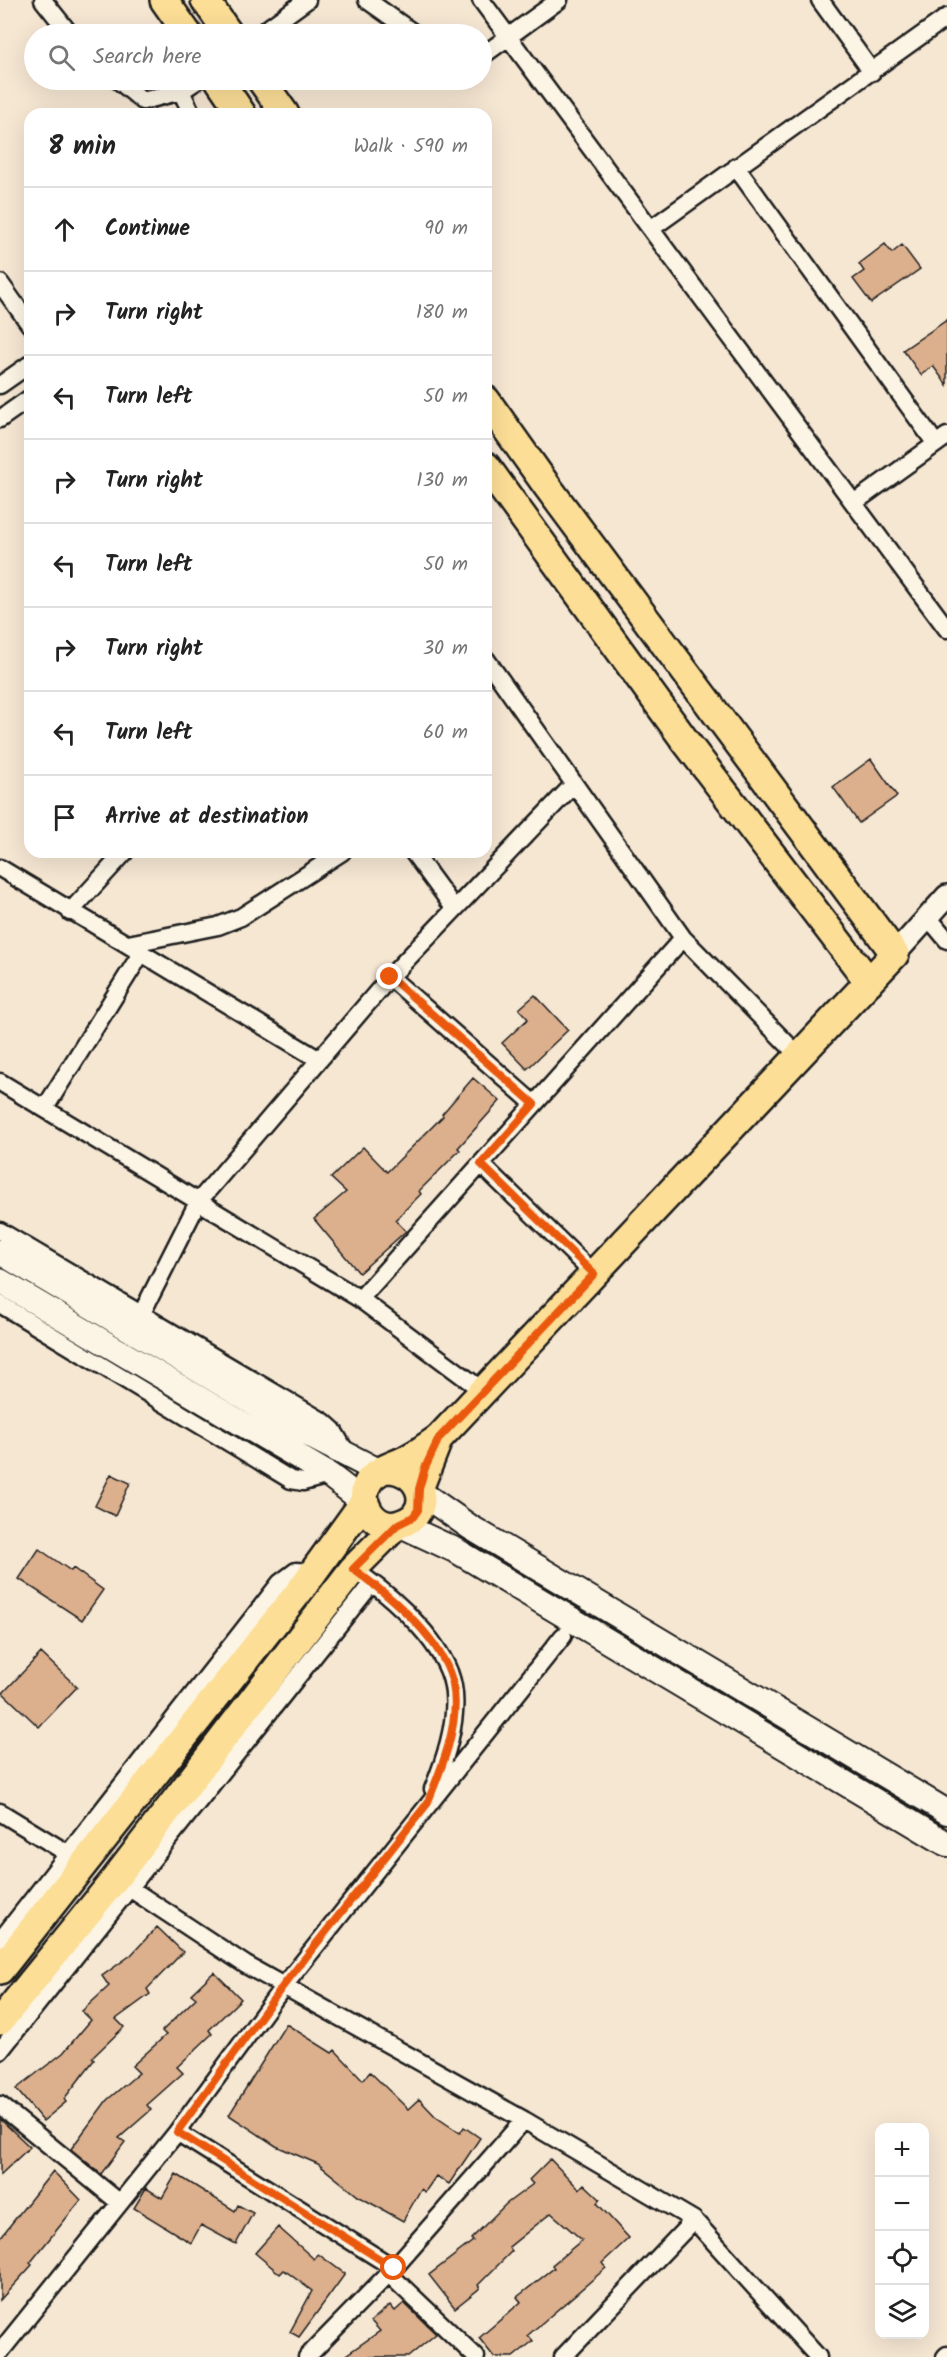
<!DOCTYPE html>
<meta charset="utf-8">
<style>
:root{--surface:#fff;--page:#f6f6f6;--text:#222;--muted:#767676;--line:#e0e0e0}
body{margin:0;font-family:Kalam,sans-serif;background:var(--page);color:var(--text)}
.controls{position:absolute;right:18px;bottom:18px;display:grid;overflow:hidden;border-radius:12px;box-shadow:0 6px 24px #0002}
.controls button{width:54px;height:54px;display:grid;place-items:center;padding:0;border:0;border-bottom:2px solid var(--line);background:var(--surface);color:var(--text);font:30px sans-serif}
.stop{position:absolute;width:18px;height:18px;margin:-14px;border:4px solid #ea580c;border-radius:50%;background:#fff}
.stop.end{background:#ea580c;border-color:#fff;box-shadow:0 2px 6px #0008}
.list{margin:0;padding:0;list-style:none}
h2{display:flex;justify-content:space-between;align-items:center;height:78px;margin:0;padding:0 24px;font-size:26px}
h2 small{font-size:20px;font-weight:400;color:var(--muted)}
.list li{display:grid;grid-template-columns:39px 1fr auto;gap:18px;align-items:center;box-sizing:border-box;height:84px;padding:0 24px;border-top:2px solid var(--line)}
.list b{display:block;font-size:22px;white-space:nowrap}
.list em{font-size:20px;font-style:normal;color:var(--muted)}
.icon{flex:none;width:33px;height:33px;fill:none;stroke:currentColor;stroke-width:2;stroke-linecap:round;stroke-linejoin:round}
.map{position:relative;flex:none;width:947px;height:2357px;overflow:hidden}
.search{position:absolute;background:var(--surface);box-shadow:0 6px 24px #0002;left:24px;top:24px;width:468px;height:66px;display:flex;align-items:center;gap:15px;box-sizing:border-box;padding:0 21px;border-radius:33px;color:var(--muted);font-size:22px}
.panel{position:absolute;background:var(--surface);box-shadow:0 6px 24px #0002;left:24px;top:108px;width:468px;height:750px;border-radius:18px}
.map>svg:first-child{display:block}
</style>
<div class="map">
<svg width="947" height="2357" viewBox="0 0 947 2357">
<rect width="100%" height="100%" fill="#f6e7d3"/>
<filter id="ink" filterUnits="userSpaceOnUse"><feTurbulence type="fractalNoise" baseFrequency=".0167" numOctaves="2"/><feDisplacementMap in="SourceGraphic" scale="12" xChannelSelector="R" yChannelSelector="G"/><feConvolveMatrix kernelMatrix="1 2 1 2 8 2 1 2 1" color-interpolation-filters="sRGB"/></filter>
<g filter="url(#ink)">
<path fill="#dcaf8d" stroke="#1c1c1c" stroke-width="1.5" d="M885,244L892,253L902,245L920,269L871,303L853,279L864,271L859,264Z
M947,320V385L933,366L921,375L903,350Z
M871,759L897,796L859,823L833,787Z
M535,995L568,1030L527,1069L502,1043L528,1019L519,1009Z
M473,1078L500,1101L458,1148L460,1150L419,1191L421,1194L395,1220L406,1231L359,1273L314,1219L346,1192L331,1178L363,1147L387,1172L443,1116L442,1114Z
M111,1474L130,1483L115,1516L95,1506Z
M39,1549L71,1571L73,1568L103,1590L82,1620L19,1579Z
M41,1653L77,1687L39,1727L3,1693Z
M157,1927L183,1952L147,1989L150,1994L116,2019L124,2027L92,2058L94,2060L64,2099L66,2102L43,2121L16,2089L63,2053L91,2020L82,2011L109,1986L102,1976L131,1955Z
M214,1972L241,1999L209,2030L212,2034L177,2067L183,2073L147,2105L151,2110L119,2138L125,2142L101,2174L71,2149L107,2100L139,2073L132,2066L166,2035L162,2031L196,1998L191,1994Z
M286,2024L332,2053L335,2050L363,2080L370,2072L408,2109L419,2099L436,2117L460,2133L464,2127L480,2138L449,2184L436,2176L425,2192L421,2189L403,2221L358,2196L318,2164L276,2146L229,2115Z
M0,2119L30,2147L0,2175Z
M550,2159L579,2189L584,2184L600,2199L597,2203L629,2238L602,2263L606,2268L528,2335L533,2341L513,2357H494L479,2338L521,2302L517,2297L554,2268L552,2265L582,2240L551,2213L509,2247L512,2251L478,2285L480,2288L455,2308L429,2275L473,2241L471,2239L506,2204L533,2184L529,2180Z
M53,2171L81,2200L30,2263L32,2265L0,2300V2238Z
M176,2174L235,2211L238,2205L253,2213L236,2244L201,2225L191,2243L134,2208L146,2188L162,2198Z
M278,2227L314,2259L318,2254L345,2274L299,2337L290,2332L312,2291L284,2270L280,2274L255,2253Z
M404,2303L436,2334L408,2357H343L380,2331L371,2321L390,2305L395,2311Z"/>
<g fill="none" stroke-linecap="round" stroke-linejoin="round">
<g stroke="#1c1c1c" stroke-width="21">
<path id="minor" d="M43,0L70,34
M367,0L415,34
M481,0L947,629
M820,0L872,72
M260,34L307,0
M482,56L559,0
M118,80L143,101L181,91L198,80
M181,91L192,114
M736,167L936,444
M652,228L947,17
M0,283L30,325
M0,385L30,364
M0,419L30,398
M855,502L947,436
M486,659L683,938L799,1056
M413,852L454,908
M0,868L318,1059
M70,912L125,852
M928,917L947,940
M128,944L218,926L241,917L342,852
M390,977L534,1104
M0,1082L360,1299L483,1391
M45,1108L142,952
M481,1164L594,1274
M0,1231L324,1422L333,1430L347,1454
M360,1299L683,938
M0,1304L291,1480L303,1482L329,1475
M141,1315L198,1202L390,977L574,784
M364,1577C396,1600 446,1645 453,1686C459,1718 445,1760 433,1789
M0,1812L67,1853
M131,1889L246,1965L524,2120L694,2220L563,2357
M0,1941L280,1583L296,1571L314,1572
M0,2051L372,1583
M0,2105L120,2203
M177,2132L394,2268
M694,2220L818,2357
M389,2274L476,2357
M0,2352L177,2132L283,1987L563,1636
M307,2357L394,2268L524,2120
M945,2357L947,2355"/>
</g>
<g stroke="#1c1c1c" stroke-width="26">
<path id="tertiary" d="M895,954L947,896"/>
</g>
<g stroke="#1c1c1c" stroke-width="28">
<path id="secondary" d="M0,1252L301,1431L380,1472
M0,1281L329,1475L364,1502
M420,1492L470,1527L947,1812
M399,1524L457,1551L947,1844"/>
</g>
<g stroke="#1c1c1c" stroke-width="32">
<path id="primary" d="M164,0L188,34
M205,0L229,34
M219,80L242,114
M261,80L285,114
M486,466L686,742L869,982
M439,1438L895,954L547,486L486,400
M385,1469C422,1467 436,1513 400,1524C376,1532 355,1503 369,1481C377,1468 399,1465 412,1456C421,1451 430,1444 439,1438L419,1489
M0,1970L301,1589L364,1502
M0,2021L115,1879L353,1569L397,1525"/>
</g>
<use href="#minor" stroke="#fcf5e5" stroke-width="16"/>
<use href="#tertiary" stroke="#fcf5e5" stroke-width="21"/>
<use href="#secondary" stroke="#fcf5e5" stroke-width="24"/>
<use href="#primary" stroke="#fcde96" stroke-width="27"/>
</g>
</g>
<g fill="none" stroke-linecap="round" stroke-linejoin="round" filter="url(#ink)">
<path stroke="#ea580c" stroke-width="8" d="M390,977L534,1104L481,1164L594,1274L439,1438L425,1468L419,1489L418,1510L413,1517L397,1525L353,1569C389,1595 444,1639 453,1685C461,1722 441,1770 427,1804L283,1986L177,2132L394,2268"/>
</g>
</svg>
<div class="controls">
<button>+</button>
<button>−</button>
<button><svg class="icon" aria-label="locate" viewBox="0 0 24 24"><circle cx="12" cy="12" r="6"/><path d="M12 2v4M12 18v4M2 12h4M18 12h4"/></svg></button>
<button><svg class="icon" aria-label="layers" viewBox="0 0 24 24"><path d="M12 4l9 5-9 5-9-5zM3 14l9 5 9-5"/></svg></button>
</div>
<div class="stop" style="left:394px;top:2268px"></div>
<div class="stop end" style="left:390px;top:977px"></div>
<div class="search"><svg class="icon" aria-label="search" viewBox="0 0 24 24"><circle cx="10" cy="10" r="6"/><path d="M15 15l6 6"/></svg>Search here</div>
<section class="panel">
<h2>8 min<small>Walk · 590 m</small></h2>
<ul class="list">
<li><svg class="icon" aria-label="ahead" viewBox="0 0 24 24"><path d="M12 20V5M6 11l6-6 6 6"/></svg><div><b>Continue</b></div><em>90 m</em></li>
<li><svg class="icon" aria-label="right" viewBox="0 0 24 24"><path d="M7 20v-9h11M14 6l5 5-5 5"/></svg><div><b>Turn right</b></div><em>180 m</em></li>
<li><svg class="icon" aria-label="left" viewBox="0 0 24 24"><path d="M17 20v-9H6M10 6l-5 5 5 5"/></svg><div><b>Turn left</b></div><em>50 m</em></li>
<li><svg class="icon" aria-label="right" viewBox="0 0 24 24"><path d="M7 20v-9h11M14 6l5 5-5 5"/></svg><div><b>Turn right</b></div><em>130 m</em></li>
<li><svg class="icon" aria-label="left" viewBox="0 0 24 24"><path d="M17 20v-9H6M10 6l-5 5 5 5"/></svg><div><b>Turn left</b></div><em>50 m</em></li>
<li><svg class="icon" aria-label="right" viewBox="0 0 24 24"><path d="M7 20v-9h11M14 6l5 5-5 5"/></svg><div><b>Turn right</b></div><em>30 m</em></li>
<li><svg class="icon" aria-label="left" viewBox="0 0 24 24"><path d="M17 20v-9H6M10 6l-5 5 5 5"/></svg><div><b>Turn left</b></div><em>60 m</em></li>
<li><svg class="icon" aria-label="arrive" viewBox="0 0 24 24"><path d="M6 21V4h12l-3 4 3 4H6"/></svg><div><b>Arrive at destination</b></div></li>
</ul>
</section>
</div>
